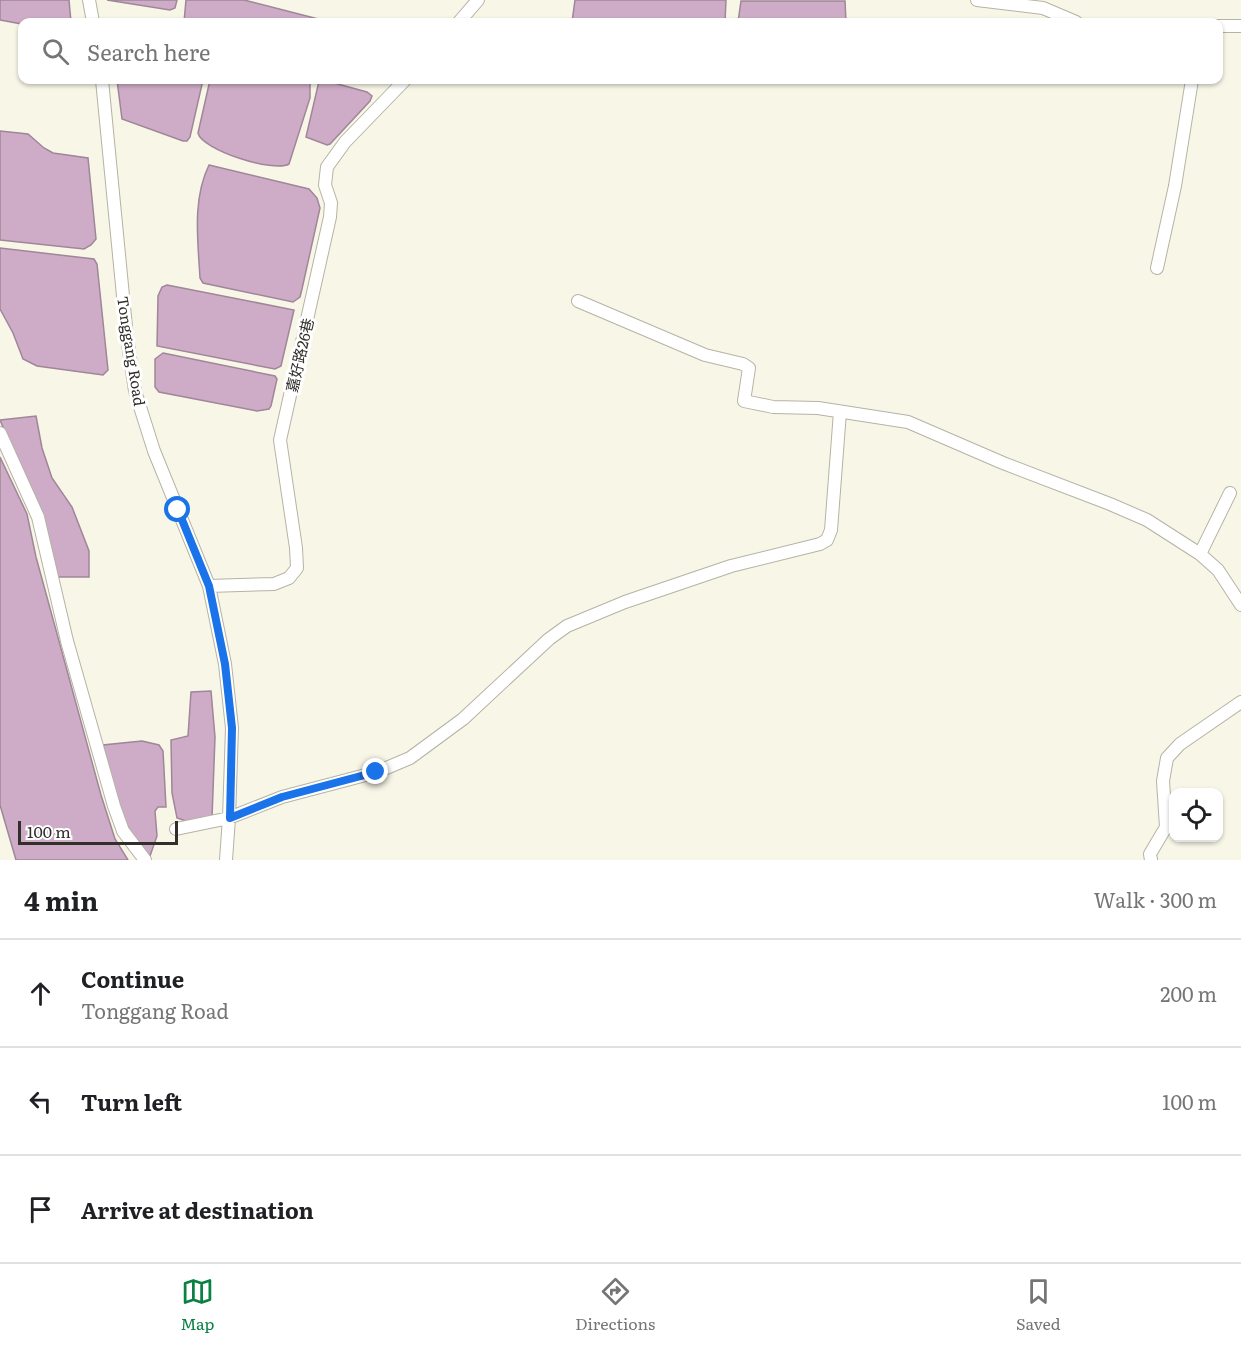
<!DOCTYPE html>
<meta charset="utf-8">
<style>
:root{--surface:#fff;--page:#f2f2f2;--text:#202124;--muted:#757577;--line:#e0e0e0;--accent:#0b8043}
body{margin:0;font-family:Literata,"Noto Sans TC",serif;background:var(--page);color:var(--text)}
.controls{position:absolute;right:18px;bottom:18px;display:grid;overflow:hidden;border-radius:12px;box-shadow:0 2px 4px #0004}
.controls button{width:54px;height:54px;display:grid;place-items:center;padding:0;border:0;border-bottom:2px solid var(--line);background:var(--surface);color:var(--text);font:30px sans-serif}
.scale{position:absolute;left:18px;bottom:15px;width:160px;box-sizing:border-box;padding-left:6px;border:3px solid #302f2a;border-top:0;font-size:16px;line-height:21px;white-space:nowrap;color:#302f2a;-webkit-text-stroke:4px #fff;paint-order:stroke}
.stop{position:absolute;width:18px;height:18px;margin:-14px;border:4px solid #1a73e8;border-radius:50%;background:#fff}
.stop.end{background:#1a73e8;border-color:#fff;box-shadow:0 2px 6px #0008}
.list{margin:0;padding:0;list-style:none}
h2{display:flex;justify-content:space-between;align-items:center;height:78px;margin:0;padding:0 24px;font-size:26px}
h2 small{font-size:20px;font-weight:400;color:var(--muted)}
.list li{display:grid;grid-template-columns:39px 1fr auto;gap:18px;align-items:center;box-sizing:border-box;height:108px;padding:0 24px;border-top:2px solid var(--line)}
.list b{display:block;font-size:22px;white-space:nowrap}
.list p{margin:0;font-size:20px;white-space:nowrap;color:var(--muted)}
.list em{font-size:20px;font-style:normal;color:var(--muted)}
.icon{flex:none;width:33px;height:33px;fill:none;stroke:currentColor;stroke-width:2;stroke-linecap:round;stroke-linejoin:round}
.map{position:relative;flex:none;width:1241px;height:860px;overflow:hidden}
.search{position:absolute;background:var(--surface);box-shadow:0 2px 4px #0004;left:18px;right:18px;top:18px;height:66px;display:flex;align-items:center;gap:15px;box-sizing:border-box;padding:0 21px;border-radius:12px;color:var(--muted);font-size:22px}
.sheet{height:402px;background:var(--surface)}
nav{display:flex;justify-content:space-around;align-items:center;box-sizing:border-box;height:84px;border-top:2px solid var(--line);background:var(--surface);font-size:16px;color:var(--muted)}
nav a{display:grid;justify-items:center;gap:3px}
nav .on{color:var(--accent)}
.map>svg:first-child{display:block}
</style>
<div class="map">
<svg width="1241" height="860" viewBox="0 0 1241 860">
<rect width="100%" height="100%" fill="#f8f6e7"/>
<path fill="#ceacc7" stroke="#9f8698" stroke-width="1.5" d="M0,0H69L71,22H22V24L0,20Z
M107,0H177L175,8L170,10Z
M186,0H244L330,22H184Z
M575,0H726L725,22H572Z
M741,1H845L846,22H738Z
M117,80H203L190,137L187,141H183L122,119Z
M210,80H310V98L289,164C274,173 202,150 198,133Z
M323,80L367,92L372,96L370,101L330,144L327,145L306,137L319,81Z
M0,131L28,134L44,148L53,153L88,158L96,239L91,245L84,249L0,240Z
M209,165L309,189L317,198L320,208L302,289L300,297L293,302L203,283L200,278C198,241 192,200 209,165Z
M0,248L94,259L97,264L108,370L103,375L37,366L23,359L13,333L0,309Z
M167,285L294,310L281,366L275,369L157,346L158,296L162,287Z
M163,353L275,376L277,379L271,406L269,409L257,411L159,392L155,387V359Z
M36,416L42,448L52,478L72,507L89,551V577H57L42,517L0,420Z
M0,457L27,514L36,557L101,795L115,839L128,860H16L0,805Z
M211,691L215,737L212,818L186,821L177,818L172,793L171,740L188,736L191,692Z
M142,741L159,745L163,751L166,807H158L155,811L157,836L150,856C125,844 110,772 103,745Z"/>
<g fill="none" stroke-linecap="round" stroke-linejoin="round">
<g stroke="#b5b3a5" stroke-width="14">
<path id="street" d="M89,0L93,22
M977,0L1043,8L1076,22
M459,22L478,0
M1218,26H1241
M102,80L127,337L135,391L154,451L209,586L225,664L232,728L229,818L226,860
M1157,268L1175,186L1192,80
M578,301L705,355L743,364L749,368L744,401L773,407L818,408L908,422L1003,463L1110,504L1147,520L1200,554L1218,570L1241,605
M0,433L38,517L67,641L114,806L123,831L145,860
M1200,554L1230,493
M209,586L274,584L289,578L297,568L296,548L280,440L330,217L331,203L325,185L327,167L345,142L405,80
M176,829L229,818L282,797L377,772L410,758L463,719L549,639L567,626L625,602L731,566L820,544L827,540L831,530L840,412
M1151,860L1150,854L1166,827L1163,781L1167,758L1180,744L1241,702"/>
</g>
<use href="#street" stroke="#fff" stroke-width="12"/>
</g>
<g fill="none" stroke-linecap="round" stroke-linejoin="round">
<path stroke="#1a73e8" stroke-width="8" d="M178,510L209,586L225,664L232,728L230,818L282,797L376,772"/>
</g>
<g text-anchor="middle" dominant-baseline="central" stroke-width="6" stroke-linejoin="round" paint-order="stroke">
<g font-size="15" fill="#302f2a" stroke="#fff">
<text transform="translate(132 351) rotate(81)">Tonggang Road</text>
<text transform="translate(299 355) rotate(-77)">嘉好路26巷</text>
</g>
</g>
</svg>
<div class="controls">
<button><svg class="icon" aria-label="locate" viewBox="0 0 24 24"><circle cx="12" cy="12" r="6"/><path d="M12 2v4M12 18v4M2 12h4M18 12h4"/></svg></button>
</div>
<div class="scale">100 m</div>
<div class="stop" style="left:178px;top:510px"></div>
<div class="stop end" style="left:376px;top:772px"></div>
<div class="search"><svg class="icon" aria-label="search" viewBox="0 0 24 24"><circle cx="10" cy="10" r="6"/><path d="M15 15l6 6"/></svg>Search here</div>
</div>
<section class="sheet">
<h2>4 min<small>Walk · 300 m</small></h2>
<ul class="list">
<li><svg class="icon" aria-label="ahead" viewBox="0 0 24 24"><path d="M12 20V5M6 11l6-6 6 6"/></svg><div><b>Continue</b><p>Tonggang Road</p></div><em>200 m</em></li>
<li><svg class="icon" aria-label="left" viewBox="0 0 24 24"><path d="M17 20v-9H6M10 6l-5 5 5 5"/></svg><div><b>Turn left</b></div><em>100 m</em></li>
<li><svg class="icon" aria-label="arrive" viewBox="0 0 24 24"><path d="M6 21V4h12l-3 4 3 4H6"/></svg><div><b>Arrive at destination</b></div></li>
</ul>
</section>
<nav>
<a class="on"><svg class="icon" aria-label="map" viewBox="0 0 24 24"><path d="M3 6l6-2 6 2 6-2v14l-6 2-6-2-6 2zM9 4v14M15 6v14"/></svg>Map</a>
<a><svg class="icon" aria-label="directions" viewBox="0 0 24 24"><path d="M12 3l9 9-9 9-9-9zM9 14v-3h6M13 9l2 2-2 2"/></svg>Directions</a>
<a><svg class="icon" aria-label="saved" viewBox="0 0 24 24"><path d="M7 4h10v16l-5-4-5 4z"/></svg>Saved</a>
</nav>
